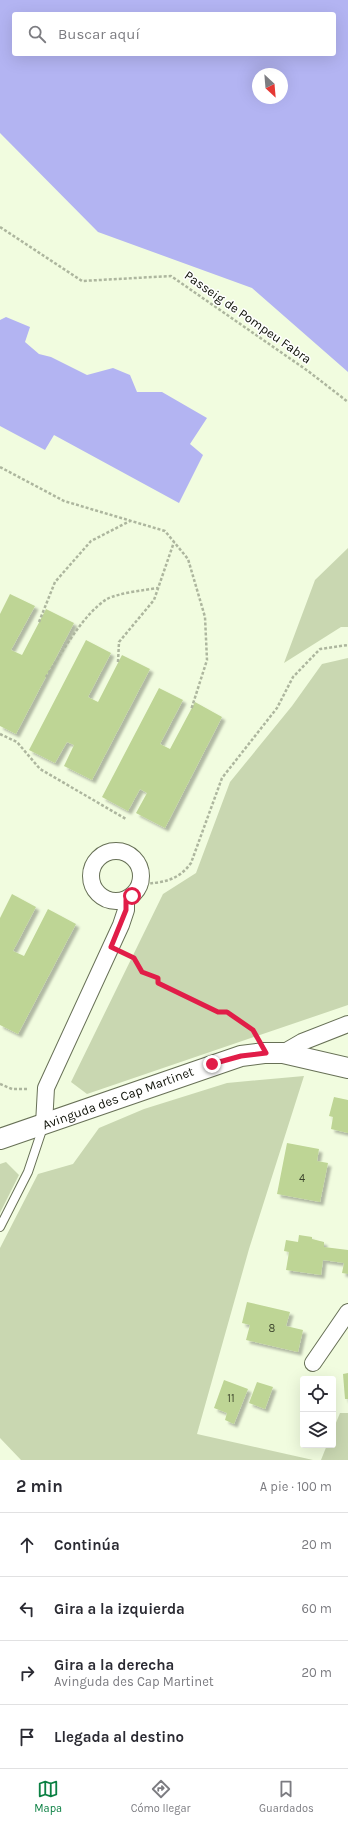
<!DOCTYPE html>
<html lang="es">
<meta charset="utf-8">
<style>
:root{--surface:#fff;--page:#f2f2f3;--text:#2b2b33;--muted:#7c7c81;--line:#e1e1e2;--accent:#0b8043}
body{margin:0;font-family:Karla,sans-serif;background:var(--page);color:var(--text)}
.controls{position:absolute;right:12px;bottom:12px;display:grid;overflow:hidden;border-radius:4px;box-shadow:0 4px 16px #0002}
.controls button{width:36px;height:36px;display:grid;place-items:center;padding:0;border:0;border-bottom:1px solid var(--line);background:var(--surface);color:var(--text);font:20px sans-serif}
.compass{position:absolute;left:252px;top:68px;width:36px;height:36px;border-radius:50%;background:var(--surface);box-shadow:0 4px 16px #0002;rotate:154deg}
.stop{position:absolute;width:12px;height:12px;margin:-9px;border:3px solid #e11d48;border-radius:50%;background:#fff}
.stop.end{background:#e11d48;border-color:#fff;box-shadow:0 1px 4px #0008}
.list{margin:0;padding:0;list-style:none}
h2{display:flex;justify-content:space-between;align-items:center;height:52px;margin:0;padding:0 16px;font-size:17px}
h2 small{font-size:13px;font-weight:400;color:var(--muted)}
.list li{display:grid;grid-template-columns:26px 1fr auto;gap:12px;align-items:center;box-sizing:border-box;height:64px;padding:0 16px;border-top:1px solid var(--line)}
.list b{display:block;font-size:15px;white-space:nowrap}
.list p{margin:0;font-size:13px;white-space:nowrap;color:var(--muted)}
.list em{font-size:13px;font-style:normal;color:var(--muted)}
.icon{flex:none;width:22px;height:22px;fill:none;stroke:currentColor;stroke-width:2;stroke-linecap:round;stroke-linejoin:round}
.map{position:relative;flex:none;width:348px;height:1460px;overflow:hidden}
.search{position:absolute;background:var(--surface);box-shadow:0 4px 16px #0002;left:12px;right:12px;top:12px;height:44px;display:flex;align-items:center;gap:10px;box-sizing:border-box;padding:0 14px;border-radius:4px;color:var(--muted);font-size:15px}
.sheet{height:308px;background:var(--surface)}
nav{display:flex;justify-content:space-around;align-items:center;box-sizing:border-box;height:56px;border-top:1px solid var(--line);background:var(--surface);font-size:11px;color:var(--muted)}
nav a{display:grid;justify-items:center;gap:2px}
nav .on{color:var(--accent)}
.map>svg:first-child{display:block}
</style>
<div class="map">
<svg width="348" height="1460" viewBox="0 0 348 1460">
<defs>
<filter id="shadow"><feDropShadow dx="3.5" dy="3.5" stdDeviation="1" flood-color="#0004"/></filter>
</defs>
<rect width="100%" height="100%" fill="#f1fcdf"/>
<path fill="#c9d7b1" d="M348,548V627H341L284,663L315,580Z
M348,658V1005L87,1094L71,1082L163,894L196,873L230,782L292,706L322,664Z
M304,1076L249,1249L197,1434L313,1460H21L0,1438V1248L38,1174L73,1164L99,1128L144,1109L227,1083Z
M6,1162L19,1175L0,1213V1164Z
M340,1413H348V1460H321L327,1445H333V1430Z"/>
<path fill="#b3b4f2" fill-rule="evenodd" d="M0,0H348V372L252,288L98,232L0,133ZM14,14H334V54H14ZM258,74H282V98H258Z
M6,317L30,327L25,342L39,354L51,357L87,375L113,368L130,375L137,392H162L207,418L190,444L203,455L179,503L54,435L45,450L0,426V320Z"/>
<path fill="#bed595" filter="url(#shadow)" d="M10,594L35,606L11,650L22,655L46,609L74,623L16,734L0,726V614Z
M86,640L111,653L88,697L98,702L122,655L150,669L92,780L64,766L74,745L67,742L55,763L29,750Z
M159,688L183,700L160,744L170,749L195,702L222,717L165,828L136,813L147,793L140,789L128,811L102,797Z
M12,894L36,907L13,951L24,956L48,909L76,924L18,1034L0,1025V918Z
M334,1097L348,1100V1133L331,1129L333,1117L329,1116Z
M287,1143L319,1149L317,1161L328,1163L320,1202L277,1194Z
M299,1235L312,1237V1239L324,1242V1247L348,1250V1274L342,1273L344,1263L323,1260L321,1275L286,1270L289,1252L284,1251L286,1240L298,1242Z
M247,1302L290,1312L286,1326L303,1330L298,1352L246,1340L250,1325L242,1323Z
M348,1373V1399H345L343,1374Z
M224,1380L248,1389L234,1424L225,1420L227,1413L214,1408Z
M257,1382L273,1387L265,1409L249,1403Z"/>
<g fill="none" stroke-linecap="round" stroke-linejoin="round">
<g stroke="#677056" stroke-width="10">
<path id="service" d="M0,1227L28,1172L43,1127"/>
</g>
<g stroke="#677056" stroke-width="18">
<path id="minor" d="M91 876a25 25 0 1 1 50 0a25 25 0 1 1-50 0Z
M283,1053L302,1042L348,1024
M44,1124L46,1088L121,925L126,910V900
M313,1363L348,1312"/>
</g>
<g stroke="#677056" stroke-width="22">
<path id="tertiary" d="M0,1139L241,1056L264,1053H283L348,1068"/>
</g>
<path stroke="#adb69e" stroke-width="2.5" stroke-dasharray="3 2" stroke-linecap="butt" d="M0,227L82,281L171,276L308,371L348,402
M0,467L64,501L165,531L188,559L205,617L207,660L191,710
M39,622L55,582L91,541L130,521
M118,662L119,642L154,600L174,542
M46,677C61,654 83,614 107,599C118,593 145,590 158,588
M0,734L17,742L40,769L126,819
M140,884C162,883 178,881 191,863L222,778L277,708L293,677L320,649L348,645
M128,955L134,958L142,972L158,978V983L218,1012H227L253,1030L255,1033
M0,1084L12,1089H28"/>
<use href="#service" stroke="#fff" stroke-width="8"/>
<use href="#minor" stroke="#fff" stroke-width="16"/>
<use href="#tertiary" stroke="#fff" stroke-width="20"/>
</g>
<g fill="none" stroke-linecap="round" stroke-linejoin="round">
<path stroke="#e11d48" stroke-width="5" d="M132,896L126,900V910L111,947L134,958L142,972L158,978V983L218,1012H227L253,1030L266,1053L241,1056L212,1064"/>
</g>
<g text-anchor="middle" dominant-baseline="central" stroke-width="3" stroke-linejoin="round" paint-order="stroke">
<g font-size="11" fill="#3c442c">
<text x="302" y="1178">4</text>
<text x="272" y="1328">8</text>
<text x="231" y="1398">11</text>
</g>
<g font-size="13" fill="#101309" stroke="#fff">
<text transform="translate(248 317) rotate(35)">Passeig de Pompeu Fabra</text>
<text transform="translate(118 1098) rotate(-20)">Avinguda des Cap Martinet</text>
</g>
</g>
</svg>
<div class="controls">
<button><svg class="icon" aria-label="locate" viewBox="0 0 24 24"><circle cx="12" cy="12" r="6"/><path d="M12 2v4M12 18v4M2 12h4M18 12h4"/></svg></button>
<button><svg class="icon" aria-label="layers" viewBox="0 0 24 24"><path d="M12 4l9 5-9 5-9-5zM3 14l9 5 9-5"/></svg></button>
</div>
<svg class="compass" viewBox="-18 -18 36 36"><path d="M0-13l5 13h-10z" fill="#e53935"/><path d="M0 13l5-13h-10z" fill="#7c7c81"/></svg>
<div class="stop" style="left:132px;top:896px"></div>
<div class="stop end" style="left:212px;top:1064px"></div>
<div class="search"><svg class="icon" aria-label="search" viewBox="0 0 24 24"><circle cx="10" cy="10" r="6"/><path d="M15 15l6 6"/></svg>Buscar aquí</div>
</div>
<section class="sheet">
<h2>2 min<small>A pie · 100 m</small></h2>
<ul class="list">
<li><svg class="icon" aria-label="ahead" viewBox="0 0 24 24"><path d="M12 20V5M6 11l6-6 6 6"/></svg><div><b>Continúa</b></div><em>20 m</em></li>
<li><svg class="icon" aria-label="left" viewBox="0 0 24 24"><path d="M17 20v-9H6M10 6l-5 5 5 5"/></svg><div><b>Gira a la izquierda</b></div><em>60 m</em></li>
<li><svg class="icon" aria-label="right" viewBox="0 0 24 24"><path d="M7 20v-9h11M14 6l5 5-5 5"/></svg><div><b>Gira a la derecha</b><p>Avinguda des Cap Martinet</p></div><em>20 m</em></li>
<li><svg class="icon" aria-label="arrive" viewBox="0 0 24 24"><path d="M6 21V4h12l-3 4 3 4H6"/></svg><div><b>Llegada al destino</b></div></li>
</ul>
</section>
<nav>
<a class="on"><svg class="icon" aria-label="map" viewBox="0 0 24 24"><path d="M3 6l6-2 6 2 6-2v14l-6 2-6-2-6 2zM9 4v14M15 6v14"/></svg>Mapa</a>
<a><svg class="icon" aria-label="directions" viewBox="0 0 24 24"><path d="M12 3l9 9-9 9-9-9zM9 14v-3h6M13 9l2 2-2 2"/></svg>Cómo llegar</a>
<a><svg class="icon" aria-label="saved" viewBox="0 0 24 24"><path d="M7 4h10v16l-5-4-5 4z"/></svg>Guardados</a>
</nav>
